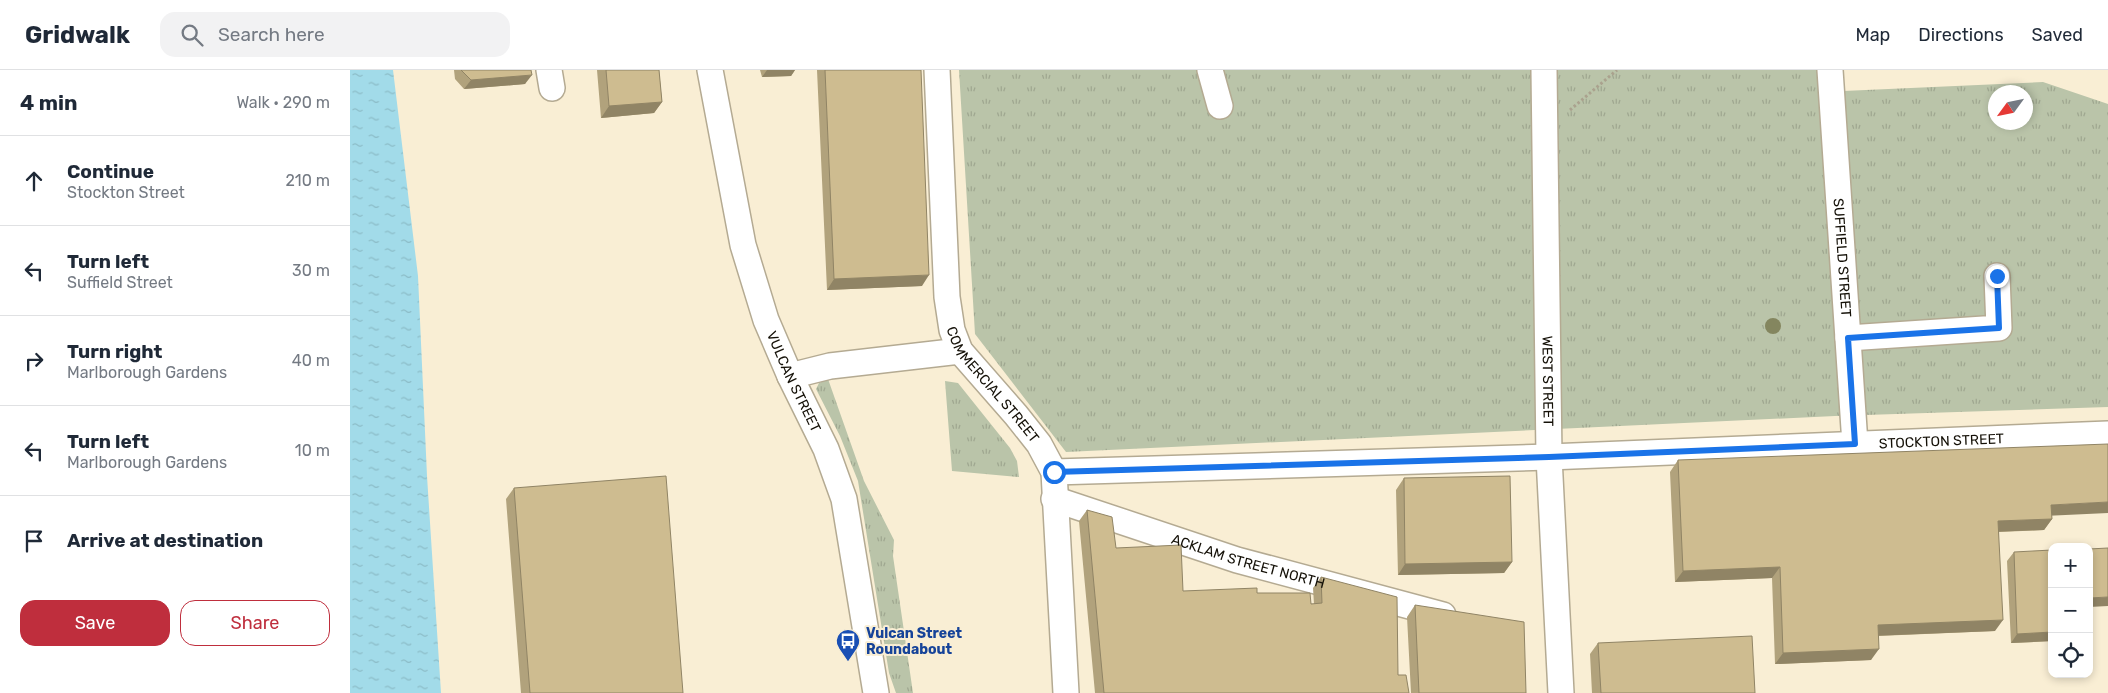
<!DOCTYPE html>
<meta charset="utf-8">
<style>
:root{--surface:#fff;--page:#f2f2f3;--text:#1f2937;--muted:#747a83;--line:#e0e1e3;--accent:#bf2e3d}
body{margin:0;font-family:Rubik,sans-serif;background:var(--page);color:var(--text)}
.controls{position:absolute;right:15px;bottom:15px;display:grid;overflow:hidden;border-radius:10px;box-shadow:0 2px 8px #0003}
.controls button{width:45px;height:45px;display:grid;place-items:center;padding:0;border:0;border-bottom:1px solid var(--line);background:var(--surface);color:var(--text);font:25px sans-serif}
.compass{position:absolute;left:1638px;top:15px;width:45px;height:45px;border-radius:50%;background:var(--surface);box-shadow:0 2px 8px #0003;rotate:237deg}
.stop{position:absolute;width:15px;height:15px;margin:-11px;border:4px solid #1a73e8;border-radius:50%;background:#fff}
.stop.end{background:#1a73e8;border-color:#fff;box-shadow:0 1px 5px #0008}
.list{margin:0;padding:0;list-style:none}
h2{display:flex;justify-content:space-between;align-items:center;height:65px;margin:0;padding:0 20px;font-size:21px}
h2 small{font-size:16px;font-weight:400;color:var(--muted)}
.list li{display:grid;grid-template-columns:32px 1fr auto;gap:15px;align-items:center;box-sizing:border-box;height:90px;padding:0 20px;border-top:1px solid var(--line)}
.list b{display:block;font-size:19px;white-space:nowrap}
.list p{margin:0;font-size:16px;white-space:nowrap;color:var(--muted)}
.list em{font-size:16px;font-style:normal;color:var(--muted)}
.actions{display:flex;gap:10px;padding:15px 20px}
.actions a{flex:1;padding:11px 0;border:1px solid var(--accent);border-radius:15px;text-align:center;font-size:18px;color:var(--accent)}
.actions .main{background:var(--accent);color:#fff}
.icon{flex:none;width:28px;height:28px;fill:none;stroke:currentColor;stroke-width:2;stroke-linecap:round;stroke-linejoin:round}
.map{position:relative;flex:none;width:1758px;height:623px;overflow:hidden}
header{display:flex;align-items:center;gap:30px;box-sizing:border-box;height:70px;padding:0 25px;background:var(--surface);border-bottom:1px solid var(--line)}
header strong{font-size:24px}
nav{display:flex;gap:28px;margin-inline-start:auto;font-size:18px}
.search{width:350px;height:45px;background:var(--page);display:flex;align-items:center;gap:12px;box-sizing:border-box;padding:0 18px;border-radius:15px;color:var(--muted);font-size:19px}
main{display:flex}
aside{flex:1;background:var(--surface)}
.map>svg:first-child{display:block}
</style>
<header>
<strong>Gridwalk</strong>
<div class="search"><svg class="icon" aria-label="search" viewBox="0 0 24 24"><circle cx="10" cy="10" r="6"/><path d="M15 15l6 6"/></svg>Search here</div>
<nav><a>Map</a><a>Directions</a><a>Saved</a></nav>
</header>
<main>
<aside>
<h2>4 min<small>Walk · 290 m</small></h2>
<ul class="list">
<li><svg class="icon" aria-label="ahead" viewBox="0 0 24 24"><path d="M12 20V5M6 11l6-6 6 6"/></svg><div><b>Continue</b><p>Stockton Street</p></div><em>210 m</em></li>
<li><svg class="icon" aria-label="left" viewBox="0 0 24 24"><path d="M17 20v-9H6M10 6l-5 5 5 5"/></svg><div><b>Turn left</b><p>Suffield Street</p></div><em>30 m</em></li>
<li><svg class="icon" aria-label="right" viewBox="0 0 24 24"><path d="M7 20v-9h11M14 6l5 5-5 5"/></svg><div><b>Turn right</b><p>Marlborough Gardens</p></div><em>40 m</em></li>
<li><svg class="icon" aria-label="left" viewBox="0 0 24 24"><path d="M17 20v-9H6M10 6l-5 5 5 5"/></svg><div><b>Turn left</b><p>Marlborough Gardens</p></div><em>10 m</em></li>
<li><svg class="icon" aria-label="arrive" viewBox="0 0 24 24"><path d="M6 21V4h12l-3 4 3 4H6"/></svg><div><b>Arrive at destination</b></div></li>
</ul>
<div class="actions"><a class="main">Save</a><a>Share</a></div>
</aside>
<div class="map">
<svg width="1758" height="623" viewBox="0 0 1758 623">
<defs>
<pattern id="grass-tufts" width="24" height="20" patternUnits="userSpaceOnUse" patternTransform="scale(1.25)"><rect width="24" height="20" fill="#bac4a9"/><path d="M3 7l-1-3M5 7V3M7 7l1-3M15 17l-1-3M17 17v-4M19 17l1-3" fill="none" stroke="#9fa790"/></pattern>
<pattern id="water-ripples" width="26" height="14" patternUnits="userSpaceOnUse" patternTransform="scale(1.25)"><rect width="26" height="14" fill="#a2dbe9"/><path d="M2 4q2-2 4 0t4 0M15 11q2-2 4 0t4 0" fill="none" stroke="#8bbbc6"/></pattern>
</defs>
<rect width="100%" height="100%" fill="#f9eed4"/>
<path fill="url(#grass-tufts)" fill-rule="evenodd" d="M609,0H1469L1471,22L1693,12L1758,34V337L1485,346L716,382L625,264ZM1646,22H1676V52H1646Z
M478,309L514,411L544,470L543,486L563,623H546L539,603L508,411L490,366L466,319L469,313Z
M595,311L608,313L660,378L667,391L669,407L602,401Z"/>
<path fill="url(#water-ripples)" d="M0,0H43L68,206L77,406L91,623H0Z"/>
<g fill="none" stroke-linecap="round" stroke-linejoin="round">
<g stroke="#b4aa92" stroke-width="28">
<g id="minor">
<path d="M199,0L202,18"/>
<path id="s1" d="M360,0L393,175L416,250L440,306L476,379L494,429L526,623"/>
<path id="s2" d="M587,0L597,227L602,260L610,281L666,345L689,374L704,402L716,623"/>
<path d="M860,0L870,36"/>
<path id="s3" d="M1194,0L1199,387L1211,623"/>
<path id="s4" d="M1480,0L1505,374"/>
<path d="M1498,268L1649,258L1647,206"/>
<path d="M440,306L480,296L610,281"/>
<path id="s5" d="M704,402L1199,387L1758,364"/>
<path id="s6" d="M704,429L887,490L1093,545"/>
</g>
</g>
<path stroke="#aaa28e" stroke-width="3" stroke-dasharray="2.5 2.5" stroke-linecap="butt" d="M1220,40L1267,0"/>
<use href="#minor" stroke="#fff" stroke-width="25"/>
</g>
<circle fill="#84865f" cx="1423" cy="256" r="8"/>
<path fill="#b1a27c" d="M104,0H181L175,14L114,19L105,9Z
M247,0H309L312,32L304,43L251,48Z
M410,0H445L441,6L412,7Z
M467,0H571L572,216L477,220Z
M1328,390L1702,445V449L1694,460L1649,462L1645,561L1528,566L1521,590L1425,594L1422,508L1325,512L1320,402Z
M1054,408L1162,492L1154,503L1048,505L1046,420Z
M164,418L333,623H171L156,429Z
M737,440L766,478L833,521L964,534L963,518L971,507L1048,605L1059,623H745L729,451Z
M1664,482L1702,571L1661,573L1657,491Z
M1065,535L1176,623H1061L1057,547Z
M1248,573L1405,623H1242L1240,584Z"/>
<path fill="#908465" d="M417,0H445L441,6L412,7Z
M182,5L175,14L114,19L121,10Z
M312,32L304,43L251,48L259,36Z
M579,205L572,216L477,220L484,209Z
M1758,432V443L1694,446L1701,435Z
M1702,449L1694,460L1640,462L1648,451Z
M1162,492L1154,503L1048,505L1055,494Z
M1430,497L1422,508L1325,512L1333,501Z
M1758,527V536L1739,537V528Z
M1653,550L1645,561L1520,566L1528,555Z
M1702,562V571L1661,573L1667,564Z
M1529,579L1521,590L1425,594L1433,583Z"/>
<path fill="#cebc90" stroke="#908465" d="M111,0H181L182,5L121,10Z
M256,0H309L312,32L259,36Z
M475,0H571L579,205L484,209Z
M1758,374V432L1701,435L1702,449L1648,451L1653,550L1528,555L1529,579L1433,583L1430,497L1333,501L1328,390Z
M316,406L333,623H180L164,418Z
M1160,406L1162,492L1055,494L1054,408Z
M737,440L762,447L766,478L831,475L833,521L907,518V523H960L961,534L972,533L971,507L1047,527L1048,605H1056L1059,623H754Z
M1758,478V527L1739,528V479Z
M1702,480V562L1667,564L1664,482Z
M1065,535L1174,552L1176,623H1069Z
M1402,566L1405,623H1251L1248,573Z"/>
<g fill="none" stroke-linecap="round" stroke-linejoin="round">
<path stroke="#1a73e8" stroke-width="6" d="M704,402L1199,387L1505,374L1498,268L1649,258L1647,206"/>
</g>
<defs>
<g id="bus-pin" transform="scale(1.25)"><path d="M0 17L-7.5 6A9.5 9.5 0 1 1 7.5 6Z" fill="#1a4fb4" stroke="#f9eed4"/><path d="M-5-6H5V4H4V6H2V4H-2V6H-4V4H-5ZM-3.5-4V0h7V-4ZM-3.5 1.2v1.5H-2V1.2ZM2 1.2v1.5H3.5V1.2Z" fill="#fff"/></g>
</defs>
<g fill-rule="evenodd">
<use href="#bus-pin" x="498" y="571"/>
</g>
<g text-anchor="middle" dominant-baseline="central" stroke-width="4" stroke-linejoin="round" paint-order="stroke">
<g font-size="14" fill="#141007" stroke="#f9eed4">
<text stroke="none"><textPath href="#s4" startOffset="188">SUFFIELD STREET</textPath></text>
<text stroke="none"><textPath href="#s1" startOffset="324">VULCAN STREET</textPath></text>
<text stroke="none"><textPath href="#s3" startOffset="311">WEST STREET</textPath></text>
<text stroke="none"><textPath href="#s2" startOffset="329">COMMERCIAL STREET</textPath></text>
<text stroke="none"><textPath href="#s5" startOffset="888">STOCKTON STREET</textPath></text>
<text stroke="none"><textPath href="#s6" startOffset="204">ACKLAM STREET NORTH</textPath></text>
</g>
<g font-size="14" font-weight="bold" fill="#164399" stroke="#f9eed4" text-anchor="start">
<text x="516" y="563">Vulcan Street<tspan x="516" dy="16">Roundabout</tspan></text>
</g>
</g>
</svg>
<div class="controls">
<button>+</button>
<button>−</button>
<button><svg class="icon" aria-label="locate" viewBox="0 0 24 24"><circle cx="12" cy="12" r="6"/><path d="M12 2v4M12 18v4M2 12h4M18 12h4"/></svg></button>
</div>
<svg class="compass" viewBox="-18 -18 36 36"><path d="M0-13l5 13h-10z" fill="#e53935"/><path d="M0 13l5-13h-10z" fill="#747a83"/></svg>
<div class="stop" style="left:704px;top:402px"></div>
<div class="stop end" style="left:1647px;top:206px"></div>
</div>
</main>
